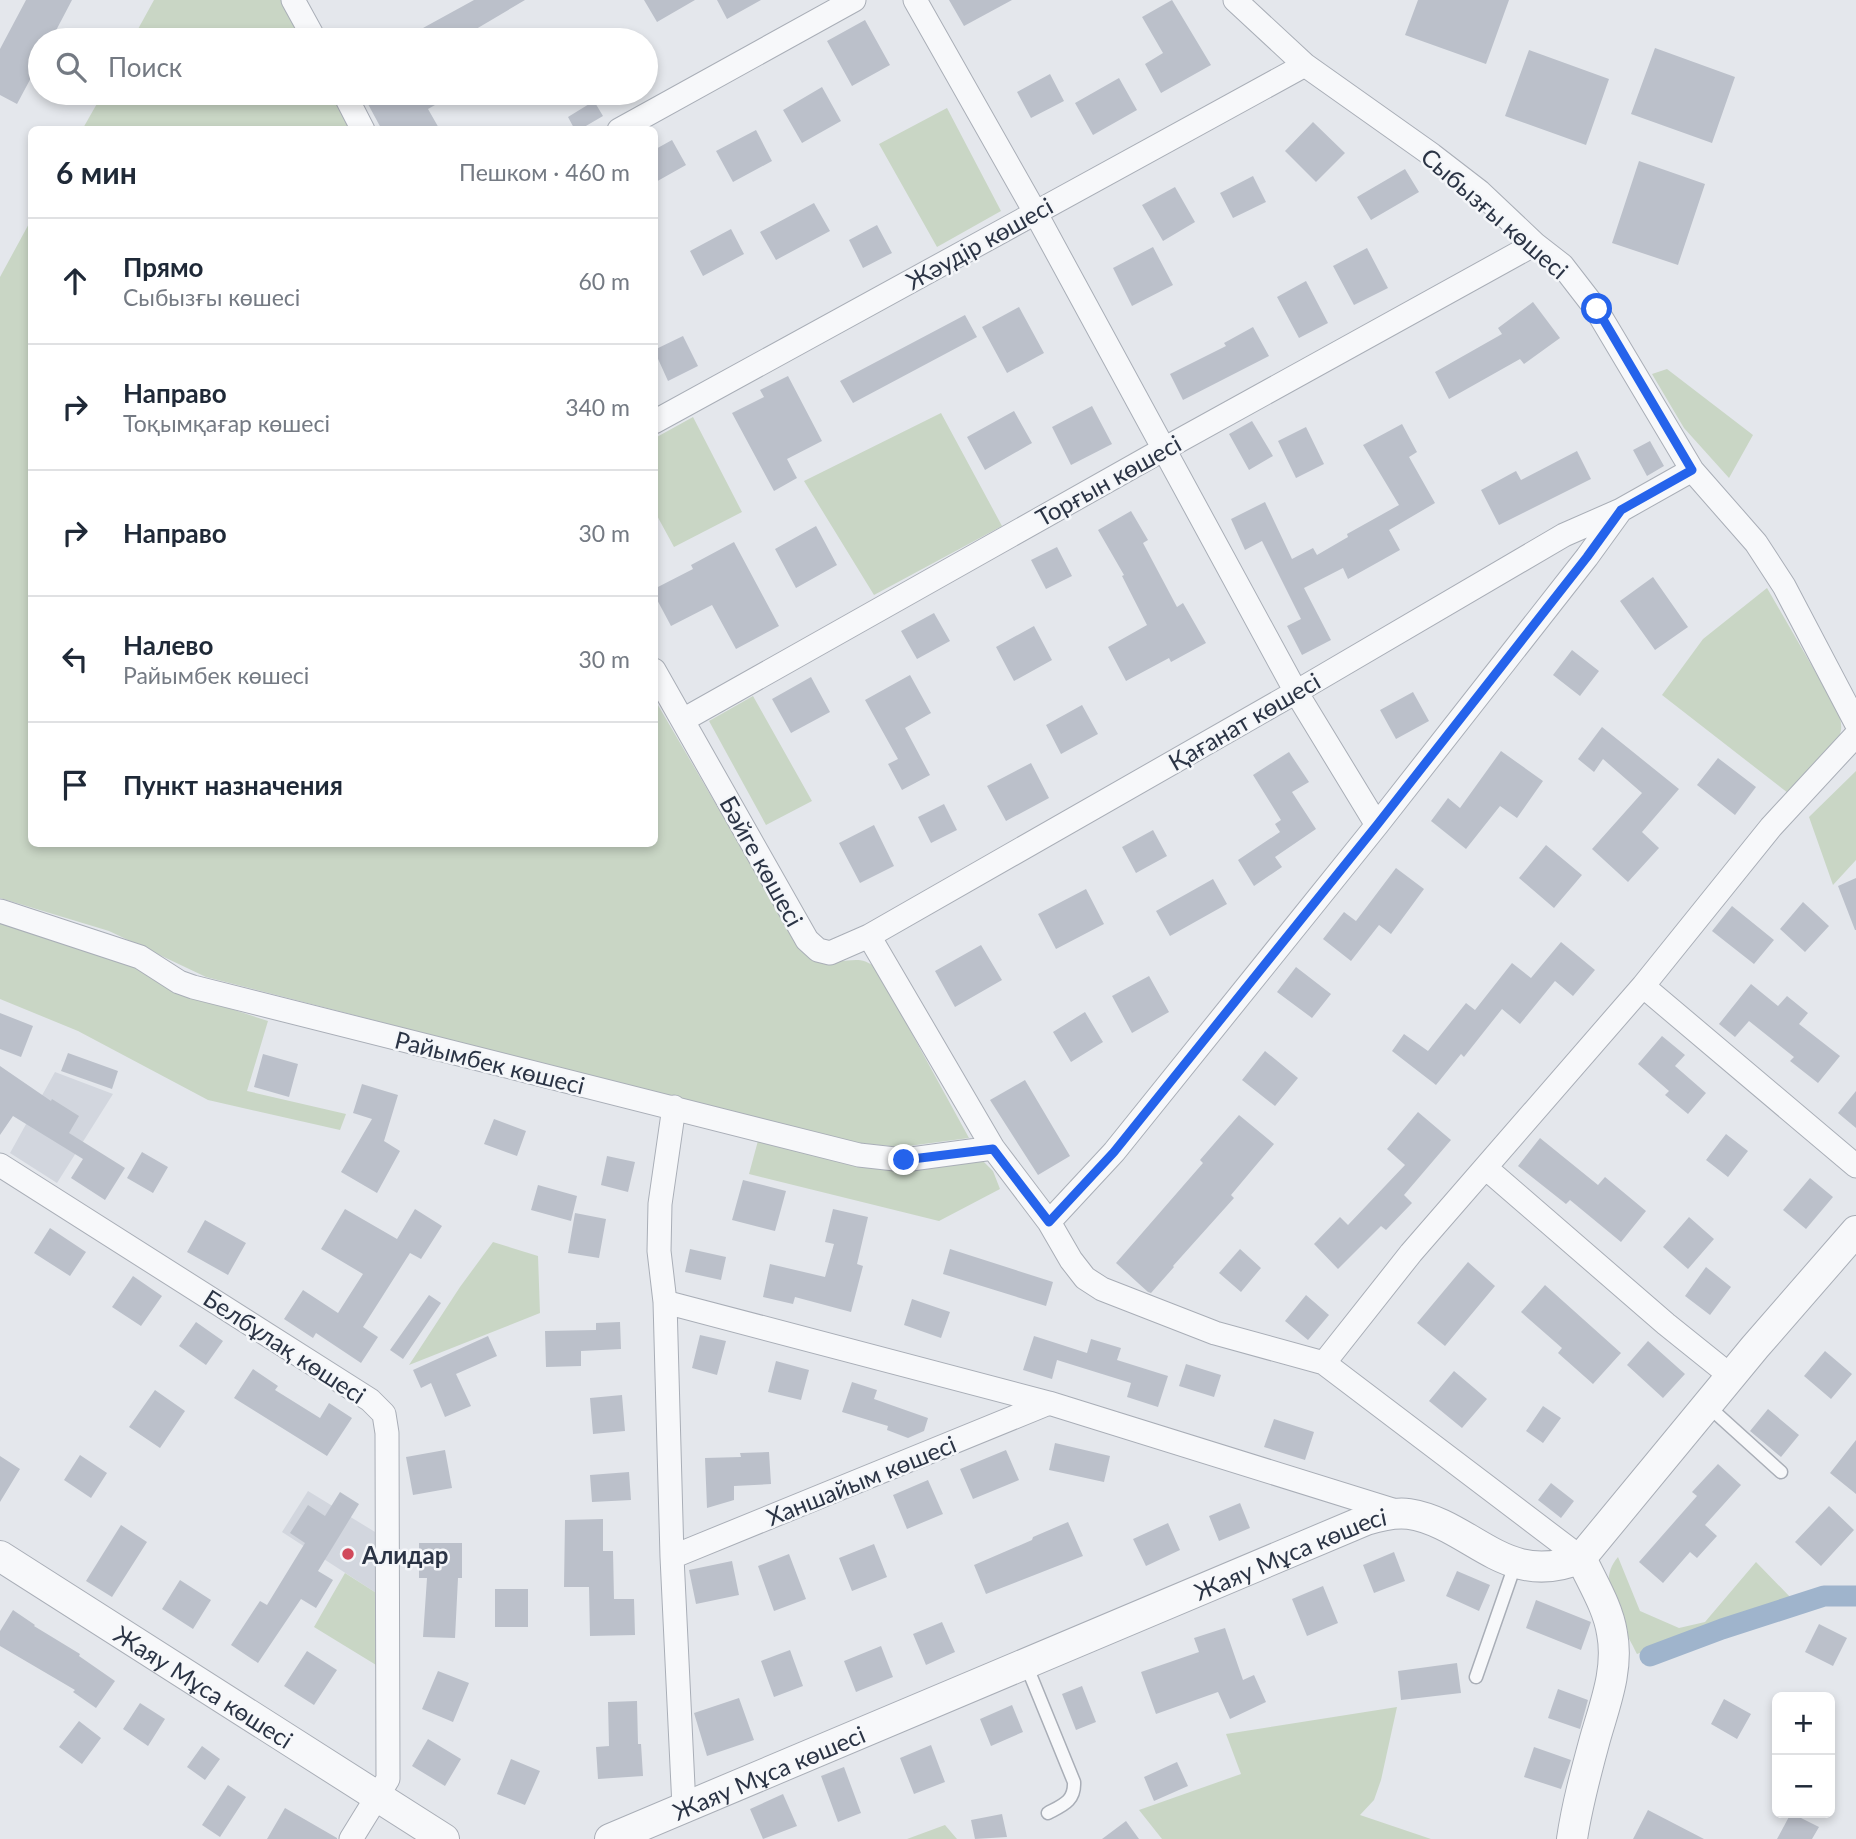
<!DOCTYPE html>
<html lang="ru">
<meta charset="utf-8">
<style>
:root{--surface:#fff;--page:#f6f6f7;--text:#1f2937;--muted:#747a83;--line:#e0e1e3}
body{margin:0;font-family:Lato,sans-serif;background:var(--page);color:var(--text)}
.controls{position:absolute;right:21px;bottom:21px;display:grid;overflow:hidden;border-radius:10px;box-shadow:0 4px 10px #0003}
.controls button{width:63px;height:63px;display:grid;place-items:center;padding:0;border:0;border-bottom:2px solid var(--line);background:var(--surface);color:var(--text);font:35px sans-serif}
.stop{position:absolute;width:21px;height:21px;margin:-16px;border:5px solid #2563eb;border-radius:50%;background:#fff}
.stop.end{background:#2563eb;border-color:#fff;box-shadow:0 2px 7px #0008}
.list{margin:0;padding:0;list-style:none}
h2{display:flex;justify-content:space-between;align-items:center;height:91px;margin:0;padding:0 28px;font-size:30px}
h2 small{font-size:23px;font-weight:400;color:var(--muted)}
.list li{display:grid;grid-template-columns:46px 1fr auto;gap:21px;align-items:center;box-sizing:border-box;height:126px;padding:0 28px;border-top:2px solid var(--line)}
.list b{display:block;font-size:26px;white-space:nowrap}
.list p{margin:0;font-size:23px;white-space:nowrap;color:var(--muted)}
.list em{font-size:23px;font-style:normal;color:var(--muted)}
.icon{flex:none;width:38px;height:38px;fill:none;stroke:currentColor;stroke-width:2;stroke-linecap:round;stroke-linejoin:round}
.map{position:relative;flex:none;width:1856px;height:1839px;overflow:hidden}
.search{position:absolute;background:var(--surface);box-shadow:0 4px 10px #0003;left:28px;top:28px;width:630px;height:77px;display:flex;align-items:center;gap:18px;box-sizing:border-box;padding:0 24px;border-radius:38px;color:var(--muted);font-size:26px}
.panel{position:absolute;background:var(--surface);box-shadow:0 4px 10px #0003;left:28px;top:126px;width:630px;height:721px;border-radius:10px}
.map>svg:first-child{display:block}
</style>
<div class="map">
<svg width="1856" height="1839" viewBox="0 0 1856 1839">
<rect width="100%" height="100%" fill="#e4e7ec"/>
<path fill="#d2d6de" d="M55,1072L113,1094L57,1183L10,1153Z
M308,1491L380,1535L381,1596L282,1532Z"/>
<path fill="#c9d6c5" d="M154,0H283L304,40H132Z
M103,93H332L351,129L82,130Z
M947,108L1001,211L937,247L879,144Z
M31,220L32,844H654L655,700L794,938C805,945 816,954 828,959C845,966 858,952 876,968L969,1138L901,1147L848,1142L206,977L109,931L0,898V277Z
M1667,369L1753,435L1729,478L1684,428L1652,374Z
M941,413L1002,526L874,595L804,481Z
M693,417L742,512L674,547L655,512V438Z
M1767,588L1839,713C1842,726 1843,732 1835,743L1788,793L1662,695L1703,639Z
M753,696L812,801L766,825L709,721Z
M1856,771V860L1833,885L1809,817Z
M0,920L131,961L182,993L268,1021L247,1091L346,1114L340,1130L208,1100L78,1031L0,999Z
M759,1137L983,1161L993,1171L1000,1189L939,1221L749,1174Z
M493,1242L538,1256L540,1313L409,1365L460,1287Z
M1618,1557L1640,1611L1679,1628L1705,1622L1756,1562L1792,1599L1637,1654C1624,1626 1593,1585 1618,1557Z
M345,1573L381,1596V1668L314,1627Z
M1397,1707L1381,1780L1374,1800L1360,1815L1431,1839H1162L1139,1810L1241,1774L1226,1734Z
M945,1825L957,1839H907Z"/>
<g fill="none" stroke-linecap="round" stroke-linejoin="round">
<path stroke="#9fb4cc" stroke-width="21" d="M1650,1656L1722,1629L1824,1596H1856"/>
</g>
<path fill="#bbc0ca" d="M26,0H72L51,40H40V61L17,104L0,95V49Z
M474,0H525L466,35L469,40H429L423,28Z
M644,0H695L657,22Z
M717,0H761L727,19Z
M949,0H1012L964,26Z
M1172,0L1211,65L1161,93L1145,64L1163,53L1142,17Z
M1418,0H1509L1486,64L1405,35Z
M865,20L890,65L852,86L827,41Z
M1655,48L1735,77L1712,143L1631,114Z
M1529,50L1609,79L1586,145L1505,116Z
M1050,74L1064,101L1031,118L1017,92Z
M1119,78L1137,110L1093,135L1075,103Z
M822,87L841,121L802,143L783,110Z
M362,93H456L428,109L440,130H382Z
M594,101L603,116L579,130H575L568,117Z
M1313,122L1345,153L1316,182L1285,151Z
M756,130L772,161L733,182L716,151Z
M672,140L686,165L654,183V150Z
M1639,161L1705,184L1678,265L1612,243Z
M1405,169L1419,192L1371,220L1357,197Z
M1253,176L1266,202L1233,218L1220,193Z
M1175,187L1195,222L1163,241L1142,205Z
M814,203L830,231L776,260L760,232Z
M877,225L892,253L863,268L849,240Z
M731,229L744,254L703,276L690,251Z
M1153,247L1173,285L1132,306L1113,268Z
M1367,248L1388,288L1354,305L1333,266Z
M1306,281L1328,323L1299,338L1277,297Z
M1533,302L1560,338L1524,364L1520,359L1449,399L1435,372L1502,334L1498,328Z
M1019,307L1044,353L1007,373L982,327Z
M965,315L977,337L853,403L840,381Z
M1253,327L1269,356L1183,400L1170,374L1226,346L1224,343Z
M683,336L698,366L668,381L654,350Z
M788,376L822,441L787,459L797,478L774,491L732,413L764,397L760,390Z
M1092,406L1112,444L1071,465L1052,427Z
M1014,411L1032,443L985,470L967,437Z
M1252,421L1273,456L1249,470L1229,434Z
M1402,424L1417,452L1409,457L1435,503L1389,530L1400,550L1348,579L1343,568L1304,588L1331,640L1302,655L1287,626L1301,619L1262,541L1245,550L1231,519L1265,502L1292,559L1313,548L1317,555L1348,537L1347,534L1399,505L1363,445Z
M1306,427L1324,464L1296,478L1278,441Z
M1650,441L1664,466L1647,476L1633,450Z
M1577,451L1591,479L1499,525L1481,490L1516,471L1521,480Z
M1131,511L1148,540L1143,543L1177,607L1183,603L1206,643L1171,662L1169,658L1126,681L1108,647L1147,625L1122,576L1124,575L1098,530Z
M816,526L837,565L796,588L775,549Z
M734,542L779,626L736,649L712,605L671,626L654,594V589L693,569L691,565Z
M1057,547L1072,576L1046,589L1031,560Z
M1653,577L1688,627L1655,650L1620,601Z
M934,613L950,641L917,659L901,631Z
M1034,626L1052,660L1014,681L996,647Z
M1572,650L1599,671L1580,696L1553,675Z
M910,675L931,713L905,728L930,775L902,790L888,764L898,759L865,700Z
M811,677L830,712L791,733L772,699Z
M1413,692L1429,721L1396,739L1380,710Z
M1082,705L1098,734L1061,754L1046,725Z
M1602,727L1679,789L1642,832L1659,848L1628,882L1592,849L1642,793L1603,759L1594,772L1578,759Z
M1501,751L1543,781L1517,818L1500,806L1466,849L1431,821L1448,798L1460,808Z
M1289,752L1309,782L1292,792L1316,829L1275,857L1282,867L1254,886L1238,860L1280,832L1275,824L1281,820L1253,775Z
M1718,758L1756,787L1735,815L1697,785Z
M1031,763L1049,798L1006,821L987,786Z
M944,804L957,830L931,843L918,817Z
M874,825L894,866L860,883L839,843Z
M1153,830L1167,856L1136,873L1122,847Z
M1546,845L1582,875L1554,908L1519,878Z
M1396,868L1424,889L1391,934L1379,925L1351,961L1323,939L1344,912L1356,921Z
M1856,878V930H1855L1838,886Z
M1213,879L1227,904L1170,936L1156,911Z
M1086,889L1104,924L1056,949L1038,914Z
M1803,902L1829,926L1805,952L1780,929Z
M1732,906L1774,940L1754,964L1712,931Z
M1561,942L1595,970L1573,996L1555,981L1520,1024L1502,1009L1464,1057L1461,1054L1436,1085L1392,1051L1404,1034L1428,1051L1466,1003L1475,1010L1512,963L1531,978Z
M981,945L1002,980L955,1007L935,971Z
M1296,967L1331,994L1312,1018L1277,992Z
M1149,976L1169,1012L1132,1033L1112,996Z
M1751,984L1778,1006L1787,996L1808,1013L1799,1024L1840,1056L1818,1083L1790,1061L1794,1057L1749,1021L1735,1037L1719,1024Z
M1085,1012L1103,1042L1071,1062L1053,1032Z
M0,1013L33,1026L21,1057L0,1049Z
M1662,1036L1685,1055L1675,1066L1706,1093L1688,1114L1665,1095L1669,1091L1638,1064Z
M1265,1051L1298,1078L1275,1106L1242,1080Z
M68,1053L118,1071L112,1089L61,1071Z
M263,1054L298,1064L289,1097L254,1087Z
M0,1066L51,1101L52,1099L79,1116L69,1133L125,1168L105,1200L71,1178L83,1159L13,1116L0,1135Z
M1025,1080L1070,1156L1038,1175L990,1100Z
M362,1084L398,1095L384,1141L400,1151L377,1193L341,1172L372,1119L353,1113Z
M1856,1091V1128L1838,1113Z
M1418,1112L1451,1140L1404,1195L1412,1203L1386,1230L1381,1226L1338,1269L1314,1244L1340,1217L1348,1225L1405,1165L1387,1149Z
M1239,1115L1274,1144L1231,1195L1234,1198L1173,1266L1174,1267L1151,1293L1148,1292L1116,1263L1203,1163L1200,1160Z
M494,1119L526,1131L517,1156L484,1144Z
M1726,1134L1748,1151L1728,1177L1706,1160Z
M1540,1138L1598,1185L1605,1177L1646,1211L1621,1242L1570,1200L1566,1204L1518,1166Z
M142,1152L168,1167L153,1193L127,1178Z
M607,1156L635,1162L628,1192L601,1185Z
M1810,1178L1833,1197L1806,1229L1783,1210Z
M743,1180L786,1191L775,1231L732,1220Z
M538,1185L577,1196L571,1221L531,1210Z
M345,1209L397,1239L415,1209L442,1226L421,1259L410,1253L363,1327L378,1337L361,1363L316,1333L313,1338L284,1319L303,1290L338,1313L363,1274L321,1249Z
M833,1209L868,1217L857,1264L863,1266L851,1312L795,1297L793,1304L763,1297L770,1264L825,1277L834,1244L825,1242Z
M575,1213L606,1219L599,1258L568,1253Z
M1689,1217L1714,1239L1688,1269L1663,1247Z
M205,1220L246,1243L228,1275L187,1252Z
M50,1228L86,1252L70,1276L34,1253Z
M690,1249L726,1257L721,1280L685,1272Z
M950,1249L1053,1282L1046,1306L943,1274Z
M1240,1249L1261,1268L1241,1292L1219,1273Z
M1468,1262L1495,1286L1445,1346L1417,1323Z
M1706,1267L1731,1287L1710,1315L1685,1296Z
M133,1276L162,1296L141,1326L112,1307Z
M1545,1285L1621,1353L1593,1384L1558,1353L1562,1348L1521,1312Z
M429,1295L441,1303L403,1359L390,1350Z
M1306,1295L1329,1315L1308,1340L1285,1321Z
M912,1299L950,1312L941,1338L904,1325Z
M196,1322L223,1341L206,1365L179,1346Z
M620,1322L621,1349L581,1351V1366L546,1367L545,1331L596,1330V1323Z
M700,1335L726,1341L717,1375L692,1368Z
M488,1336L497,1356L456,1374L471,1406L445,1417L431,1383L421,1388L413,1370Z
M1034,1336L1087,1353L1091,1339L1121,1348L1117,1360L1168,1376L1158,1407L1127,1397L1131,1383L1057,1360L1052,1379L1023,1370Z
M1648,1341L1685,1374L1663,1398L1627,1365Z
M1825,1351L1852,1374L1831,1399L1804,1376Z
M776,1361L809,1370L801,1400L768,1392Z
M1186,1364L1221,1375L1214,1397L1179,1386Z
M253,1369L278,1386L275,1390L320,1418L329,1403L352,1418L327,1456L234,1398Z
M1454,1371L1487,1399L1462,1428L1429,1401Z
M852,1382L877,1390L874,1399L928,1418L924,1431L908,1438L887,1430L888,1426L842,1412Z
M155,1390L185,1411L160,1448L129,1427Z
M622,1395L625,1431L593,1434L590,1398Z
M1543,1406L1561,1418L1543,1443L1526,1431Z
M1768,1409L1799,1435L1781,1457L1750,1431Z
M1274,1419L1314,1432L1305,1460L1264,1447Z
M1856,1440V1494L1830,1473Z
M1055,1443L1110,1456L1104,1482L1049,1470Z
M445,1450L452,1488L413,1495L406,1457Z
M1006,1450L1019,1480L973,1499L960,1469Z
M769,1452L771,1484L734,1486V1500L707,1508L705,1458L741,1457L740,1453Z
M80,1455L107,1473L91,1498L64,1480Z
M0,1456L20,1469L0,1502Z
M1718,1464L1741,1485L1705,1525L1717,1536L1697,1558L1690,1552L1663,1583L1639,1562L1697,1496L1692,1492Z
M629,1472L631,1500L592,1502L590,1475Z
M928,1480L943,1514L907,1529L893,1495Z
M1551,1483L1574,1501L1561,1518L1538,1500Z
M340,1492L359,1504L318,1571L333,1580L316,1608L301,1599L258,1663L231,1645L260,1601L267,1605L305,1543L290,1533L308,1505L325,1516Z
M1240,1503L1250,1528L1219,1541L1209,1516Z
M1829,1506L1854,1530L1821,1566L1795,1542Z
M603,1519V1551H613L614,1599H634L635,1635L590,1636L589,1587H564L565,1520Z
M1068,1522L1083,1556L986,1594L974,1565L1032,1540L1033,1537Z
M1168,1523L1180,1550L1146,1566L1133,1539Z
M121,1525L147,1542L112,1597L86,1581Z
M419,1543H462V1578H458L455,1638L423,1637L427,1578H419Z
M874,1544L887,1577L852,1591L839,1558Z
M1394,1552L1405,1581L1374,1593L1363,1565Z
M789,1554L806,1599L774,1611L758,1566Z
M732,1561L739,1595L696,1604L689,1570Z
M1457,1571L1490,1585L1479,1611L1446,1596Z
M180,1580L211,1600L193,1629L162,1609Z
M1323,1586L1338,1623L1307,1636L1292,1599Z
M495,1589H528V1627H495Z
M1536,1600L1591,1622L1581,1650L1526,1628Z
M13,1610L35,1625L34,1626L80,1654L79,1656L115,1681L96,1708L73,1692L75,1690L0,1646V1631Z
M942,1622L955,1652L926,1665L913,1634Z
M1819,1624L1847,1638L1833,1666L1805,1652Z
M1225,1628L1243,1680L1254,1675L1266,1702L1230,1719L1218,1692L1156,1714L1141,1672L1199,1652L1194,1638Z
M881,1646L893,1677L856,1692L844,1661Z
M790,1650L803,1686L774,1697L761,1661Z
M307,1651L337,1670L314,1705L284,1686Z
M1457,1663L1461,1693L1401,1700L1398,1671Z
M438,1671L469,1683L453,1722L422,1709Z
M1082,1686L1096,1722L1076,1730L1062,1694Z
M1558,1689L1588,1700L1580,1729L1548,1718Z
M739,1698L754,1740L707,1756L694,1713Z
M1724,1699L1751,1714L1737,1739L1711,1724Z
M637,1701L638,1744H641L643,1776L598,1779L596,1747L609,1746L608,1702Z
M140,1703L165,1719L148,1746L123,1729Z
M1012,1705L1023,1732L991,1746L980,1719Z
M79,1721L101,1738L82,1764L59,1747Z
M428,1739L461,1759L445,1786L412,1766Z
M931,1745L945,1782L914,1794L900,1758Z
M202,1746L220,1759L205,1780L187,1767Z
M1534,1747L1571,1760L1561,1789L1524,1777Z
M511,1759L540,1771L525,1805L497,1794Z
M1177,1762L1188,1786L1154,1801L1144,1777Z
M844,1767L861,1813L838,1822L821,1776Z
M228,1785L246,1797L220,1837L202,1825Z
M783,1794L797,1826L763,1839L750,1809Z
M285,1808L337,1838V1839H267Z
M1648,1810L1704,1839H1633Z
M1791,1813L1819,1827L1812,1839H1777Z
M1002,1814L1007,1837L975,1839L971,1820Z
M1126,1821L1139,1839H1102Z"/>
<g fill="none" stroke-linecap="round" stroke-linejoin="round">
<g stroke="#a9aeb7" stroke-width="15">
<path id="service" d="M1708,1406L1781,1472
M1025,1662L1074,1782C1075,1801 1063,1805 1048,1813
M1476,1677L1516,1562"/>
</g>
<g stroke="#a9aeb7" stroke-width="25">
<path id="minor" d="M293,0L315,40
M915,0L1035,212L1296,692L1377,825
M1235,0L1305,65L1432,155L1480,192L1535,244L1562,265L1596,309L1692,470L1756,543L1784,586L1856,723
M344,93L363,130
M619,130L854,0
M654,422L1305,65
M654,670L807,940L818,950L830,953L869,936L1296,692L1564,535L1621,510
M683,720L1164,449L1535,244
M0,911L140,957L179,982L193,987L859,1155L904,1160L993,1148
M869,936L993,1148L1049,1222L1071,1260L1085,1278L1102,1289L1215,1333L1324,1363L1411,1253L1643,986L1771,827L1856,735
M1643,986L1856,1166
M674,1107L660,1204L659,1251L665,1302L672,1557L684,1807
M0,1165L370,1400L384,1414L387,1433L388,1779L351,1839
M1487,1169L1666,1324L1732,1377
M1049,1222L1114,1152L1377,825L1587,557L1621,510L1692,470
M665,1302L1049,1403L1399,1512
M1324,1363L1581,1558
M672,1557L1049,1403"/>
</g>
<g stroke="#a9aeb7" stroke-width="32">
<g id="tertiary">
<path id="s1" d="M0,1556L444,1839"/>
<path id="s2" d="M610,1839L1366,1520C1379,1516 1395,1512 1409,1514C1472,1524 1506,1590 1581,1558L1755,1347L1856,1231"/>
<path d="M1572,1839C1577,1805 1586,1772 1595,1739C1605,1704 1619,1669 1612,1633C1608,1607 1592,1582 1581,1558"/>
</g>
</g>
<use href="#service" stroke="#f7f8fa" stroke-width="12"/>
<use href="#minor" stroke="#f7f8fa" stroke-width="23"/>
<use href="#tertiary" stroke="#f7f8fa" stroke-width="30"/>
</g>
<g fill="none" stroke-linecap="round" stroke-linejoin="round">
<path stroke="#2563eb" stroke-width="9" d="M904,1160L993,1149L1049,1222L1114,1152L1377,825L1587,557L1621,510L1692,470L1597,309"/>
</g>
<circle fill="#d1495b" stroke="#f4f6f9" stroke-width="2.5" cx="348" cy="1554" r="7"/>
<g text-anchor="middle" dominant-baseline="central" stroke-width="5" stroke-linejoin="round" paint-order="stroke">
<g font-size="24" fill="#2b3445" stroke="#f4f6f9">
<text transform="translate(1495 213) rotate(41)">Сыбызғы көшесі</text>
<text transform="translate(979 243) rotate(-29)">Жәудір көшесі</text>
<text transform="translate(1108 480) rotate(-29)">Торғын көшесі</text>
<text transform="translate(1244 721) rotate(-30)">Қағанат көшесі</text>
<text transform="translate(762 861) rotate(61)">Бәйге көшесі</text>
<text transform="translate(490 1062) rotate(14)">Райымбек көшесі</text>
<text transform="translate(285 1346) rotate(33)">Белбұлақ көшесі</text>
<text transform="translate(861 1480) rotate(-22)">Ханшайым көшесі</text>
<text stroke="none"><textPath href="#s2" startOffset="738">Жаяу Мұса көшесі</textPath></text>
<text stroke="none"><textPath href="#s1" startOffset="242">Жаяу Мұса көшесі</textPath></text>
<text stroke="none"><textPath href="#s2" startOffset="172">Жаяу Мұса көшесі</textPath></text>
</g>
<g font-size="24" font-weight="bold" fill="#2b3445" stroke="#f4f6f9" text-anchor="start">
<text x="362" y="1554">Алидар</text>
</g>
</g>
</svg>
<div class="controls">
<button>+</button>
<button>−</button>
</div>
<div class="stop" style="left:1597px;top:309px"></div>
<div class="stop end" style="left:904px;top:1160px"></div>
<div class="search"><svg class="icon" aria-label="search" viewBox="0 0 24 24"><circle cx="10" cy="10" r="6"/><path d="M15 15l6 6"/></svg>Поиск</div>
<section class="panel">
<h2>6 мин<small>Пешком · 460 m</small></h2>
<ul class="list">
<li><svg class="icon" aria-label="ahead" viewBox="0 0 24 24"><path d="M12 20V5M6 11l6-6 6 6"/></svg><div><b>Прямо</b><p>Сыбызғы көшесі</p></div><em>60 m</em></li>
<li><svg class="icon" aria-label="right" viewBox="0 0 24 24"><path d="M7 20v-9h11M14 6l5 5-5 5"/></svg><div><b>Направо</b><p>Тоқымқағар көшесі</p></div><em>340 m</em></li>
<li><svg class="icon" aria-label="right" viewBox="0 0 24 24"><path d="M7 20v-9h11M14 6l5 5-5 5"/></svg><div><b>Направо</b></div><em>30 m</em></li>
<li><svg class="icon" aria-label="left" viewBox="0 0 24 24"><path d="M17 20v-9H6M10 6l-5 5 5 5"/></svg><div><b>Налево</b><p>Райымбек көшесі</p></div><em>30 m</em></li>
<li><svg class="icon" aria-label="arrive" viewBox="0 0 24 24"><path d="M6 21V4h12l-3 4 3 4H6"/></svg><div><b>Пункт назначения</b></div></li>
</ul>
</section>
</div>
